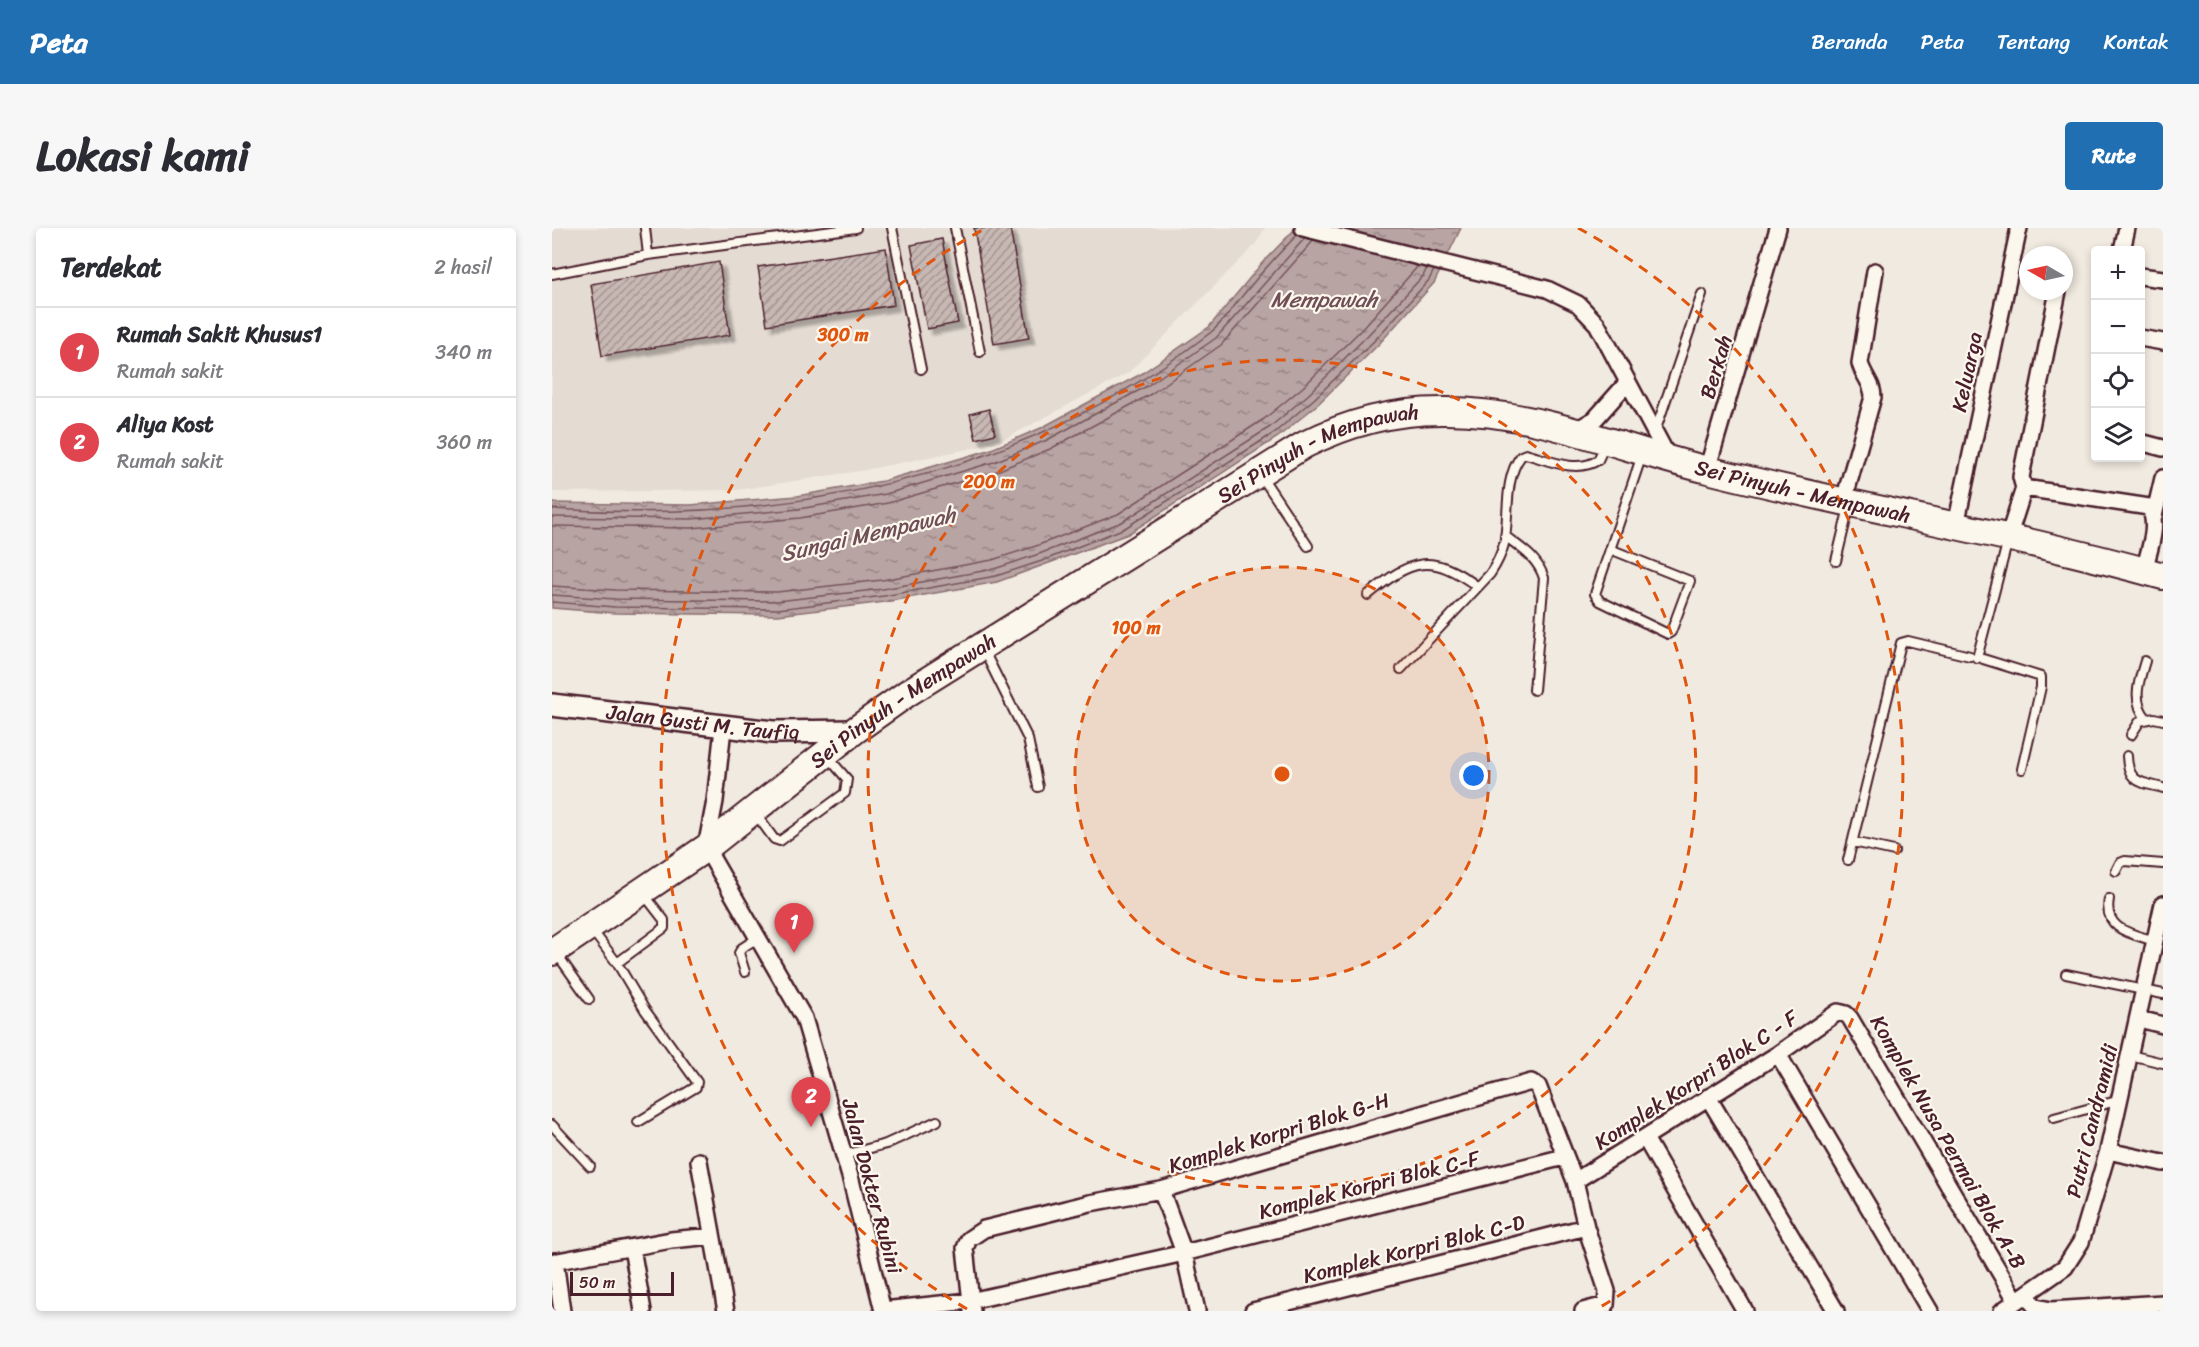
<!DOCTYPE html>
<html lang="id">
<meta charset="utf-8">
<style>
:root{--surface:#fff;--page:#f7f7f7;--text:#2b2b33;--muted:#7c7c81;--line:#e1e1e2;--accent:#1f6fb2}
body{margin:0;font-family:Sriracha,sans-serif;background:var(--page);color:var(--text)}
.controls{position:absolute;right:18px;top:18px;display:grid;overflow:hidden;border-radius:6px;box-shadow:0 3px 9px #0003}
.controls button{width:54px;height:54px;display:grid;place-items:center;padding:0;border:0;border-bottom:2px solid var(--line);background:var(--surface);color:var(--text);font:30px sans-serif}
.compass{position:absolute;left:1467px;top:18px;width:54px;height:54px;border-radius:50%;background:var(--surface);box-shadow:0 3px 9px #0003;rotate:279deg}
.scale{position:absolute;left:18px;bottom:15px;width:104px;box-sizing:border-box;padding-left:6px;border:3px solid #4a1f2b;border-top:0;font-size:16px;line-height:21px;white-space:nowrap;color:#4a1f2b;-webkit-text-stroke:4px #fbf7ec;paint-order:stroke}
.you{position:absolute;left:922px;top:548px;width:21px;height:21px;margin:-15px;border:4px solid #fff;border-radius:50%;background:#1a73e8;box-shadow:0 0 0 9px #1a73e833}
.badge{display:grid;place-items:center;width:39px;height:39px;border-radius:50%;background:var(--accent);color:#fff;font-size:20px;font-weight:700}
.pin{position:absolute;translate:-50% -50px;filter:drop-shadow(0 2px 3px #0008)}
.pin::after{content:'';position:absolute;top:32px;width:21px;height:18px;background:inherit;clip-path:polygon(0 0,100% 0,50% 100%)}
.list{margin:0;padding:0;list-style:none}
h2{display:flex;justify-content:space-between;align-items:center;height:78px;margin:0;padding:0 24px;font-size:26px}
h2 small{font-size:20px;font-weight:400;color:var(--muted)}
.list li{display:grid;grid-template-columns:39px 1fr auto;gap:18px;align-items:center;box-sizing:border-box;height:90px;padding:0 24px;border-top:2px solid var(--line)}
.list b{display:block;font-size:22px;white-space:nowrap}
.list p{margin:0;font-size:20px;white-space:nowrap;color:var(--muted)}
.list em{font-size:20px;font-style:normal;color:var(--muted)}
.icon{flex:none;width:33px;height:33px;fill:none;stroke:currentColor;stroke-width:2;stroke-linecap:round;stroke-linejoin:round}
.map{position:relative;flex:none;width:1611px;height:1083px;overflow:hidden;border-radius:6px}
header{display:flex;align-items:center;gap:36px;box-sizing:border-box;height:84px;padding:0 30px;background:var(--accent);color:#fff}
header strong{font-size:28px}
nav{display:flex;gap:33px;margin-inline-start:auto;font-size:21px}
.intro{display:flex;align-items:center;justify-content:space-between;box-sizing:border-box;height:144px;padding:0 36px}
h1{margin:0;font-size:42px}
.button{padding:15px 27px;border-radius:6px;background:var(--accent);color:#fff;font-size:21px;font-weight:700}
main{display:flex;gap:36px;padding:0 36px}
aside{flex:1;background:var(--surface);border-radius:6px;box-shadow:0 3px 9px #0003}
.map>svg:first-child{display:block}
</style>
<header>
<strong>Peta</strong>
<nav><a>Beranda</a><a>Peta</a><a>Tentang</a><a>Kontak</a></nav>
</header>
<div class="intro"><h1>Lokasi kami</h1><a class="button">Rute</a></div>
<main>
<aside>
<h2>Terdekat<small>2 hasil</small></h2>
<ul class="list">
<li><span class="badge" style="background:#e0444e">1</span><div><b>Rumah Sakit Khusus1</b><p>Rumah sakit</p></div><em>340 m</em></li>
<li><span class="badge" style="background:#e0444e">2</span><div><b>Aliya Kost</b><p>Rumah sakit</p></div><em>360 m</em></li>
</ul>
</aside>
<div class="map">
<svg width="1611" height="1083" viewBox="0 0 1611 1083">
<defs>
<pattern id="water-ripples" width="26" height="14" patternUnits="userSpaceOnUse" patternTransform="scale(1.5)"><rect width="26" height="14" fill="#b8a4a2"/><path d="M2 4q2-2 4 0t4 0M15 11q2-2 4 0t4 0" fill="none" stroke="#988584"/></pattern>
<pattern id="building-hatch" width="6" height="6" patternUnits="userSpaceOnUse" patternTransform="scale(1.5)"><rect width="6" height="6" fill="#c8b8b3"/><path d="M-1 1l2-2M0 6l6-6M5 7l2-2" fill="none" stroke="#a49592"/></pattern>
<filter id="shadow"><feDropShadow dx="5.5" dy="5.5" stdDeviation="1.5" flood-color="#0004"/></filter>
</defs>
<rect width="100%" height="100%" fill="#f0eae0"/>
<filter id="ink" filterUnits="userSpaceOnUse"><feTurbulence type="fractalNoise" baseFrequency=".0167" numOctaves="2"/><feDisplacementMap in="SourceGraphic" scale="12" xChannelSelector="R" yChannelSelector="G"/><feConvolveMatrix kernelMatrix="1 2 1 2 8 2 1 2 1" color-interpolation-filters="sRGB"/></filter>
<g filter="url(#ink)">
<path fill="#e4dbd2" d="M0,0H713L703,17L576,145L445,215L313,242L185,262L0,264Z"/>
<path fill="url(#water-ripples)" stroke="#8c6f72" stroke-width="1.5" d="M744,0H909L882,55L826,117L766,176L726,209L576,306L445,354L333,374L226,387L62,385L0,380V275L138,277L245,268L331,253L437,222L489,200L589,146L657,99L711,34Z"/>
<g fill="none" stroke-linecap="round" stroke-linejoin="round">
<path stroke="#76545b" stroke-width="1.5" d="M0,281C235,296 468,251 658,105C671,95 681,79 691,67C708,46 726,26 745,7
M0,289L139,291L247,281L334,266L442,234L495,212L595,158L664,110L753,10
M0,298L139,300L248,290L336,275L445,243L498,221L599,166L669,117L762,12
M0,358L63,362L225,364L330,352L440,332L484,318L566,286L712,191L751,159L810,101L866,38
M0,367L63,371L225,373L331,361L442,341L487,326L570,294L718,199L757,166L816,107L871,48L875,40
M0,374L63,379L226,381L332,368L444,348L490,333L573,300L722,205L762,171L822,113L877,52L882,42"/>
</g>
<path fill="url(#building-hatch)" stroke="#4a1f2b" stroke-width="1.5" filter="url(#shadow)" d="M422,0H458L477,110L442,116Z
M390,11L406,95L375,101L359,17Z
M334,20L342,77L215,97L206,39Z
M167,34L178,107L50,128L39,56Z
M437,181L443,206L424,211L418,186Z"/>
<g fill="none" stroke-linecap="round" stroke-linejoin="round">
<g stroke="#4a1f2b" stroke-width="12">
<path id="service" d="M93,0L96,27
M340,0L369,141
M403,0L428,124
M0,46L96,27L304,0
M1103,204L1150,66
M710,249L756,318
M953,308C970,321 985,329 992,350L982,462
M1058,321L1138,353L1119,404L1116,406L1048,373L1043,366L1090,227
M1284,333L1297,279
M816,367C859,331 879,324 926,359
M432,423L476,511L486,559
M1425,430L1456,312
M1431,431L1489,449V459L1470,541
M1593,433C1587,453 1579,473 1595,491
M849,441L938,346C944,337 949,328 952,316C958,289 951,251 969,228L974,226C996,232 1025,246 1046,232L1053,217
M1579,507L1588,493L1602,490L1611,492
M1575,528C1576,555 1588,554 1611,560
M203,585L222,611L228,613L293,565L295,551L275,528
M1301,614L1342,623
M1296,632L1349,415L1356,413L1418,428
M1564,643L1568,635L1573,633L1611,636
M1557,671C1551,702 1580,706 1603,713
M40,702L65,735L112,700V692L91,665
M5,726L37,771
M65,735L93,782L145,854L144,859L86,894
M193,744L187,725L190,720L207,709
M1514,746L1611,766
M1578,827L1611,835
M1502,890L1568,872
M0,897L38,938
M292,927L334,916L385,893"/>
</g>
<g stroke="#4a1f2b" stroke-width="20">
<path id="minor" d="M751,0L995,61L1026,76L1045,96L1117,231
M1570,22L1575,0
M1588,48L1611,51
M1588,110L1611,114
M1021,204L1043,191L1075,155
M1588,214L1611,220
M1155,242L1226,0
M1472,260L1469,249L1506,63
M1292,272L1321,169C1321,155 1311,148 1308,135L1323,43
M1602,288L1611,250
M1404,297L1467,0
M1456,310L1472,260L1597,279C1608,297 1596,324 1592,343
M171,500L163,573L154,620L252,790L299,952L331,1083
M1587,791L1611,797
M1226,826L1378,1083
M1156,869L1284,1083
M1093,910L1193,1083
M1556,923L1611,935
M147,933L174,1083
M1023,953L1226,826L1286,784L1294,786L1298,790L1464,1072
M609,962L632,1025L645,1083
M80,1020L91,1083
M3,1033L10,1083
M0,1034L119,1012L160,1008
M1473,1067L1484,1079L1499,1082L1611,1075
M331,1082L418,1073L632,1025L1012,929
M420,1083L413,1020L417,1011L432,1001L538,975L609,962L979,854L986,858L1023,953L1034,999L1055,1063L1054,1077L1031,1083
M701,1083L1034,999
M1450,1083L1513,1039L1529,1014L1556,923L1611,676"/>
</g>
<g stroke="#4a1f2b" stroke-width="26">
<g id="secondary">
<path id="s1" d="M0,477L221,504L302,503"/>
</g>
</g>
<g stroke="#4a1f2b" stroke-width="30">
<g id="trunk">
<path id="s2" d="M0,724L154,620L302,503L357,464L752,217C797,194 844,182 895,183C985,183 1070,221 1156,242C1307,280 1461,306 1611,348"/>
</g>
</g>
<use href="#service" stroke="#fbf7ec" stroke-width="8"/>
<use href="#minor" stroke="#fbf7ec" stroke-width="15"/>
<use href="#secondary" stroke="#fbf7ec" stroke-width="21"/>
<use href="#trunk" stroke="#fbf7ec" stroke-width="26"/>
</g>
</g>
<circle cx="730" cy="546" r="207" fill="#e0560e" fill-opacity=".12"/>
<g fill="none" stroke="#e0560e" stroke-width="3" stroke-dasharray="10 8">
<circle cx="730" cy="546" r="207"/>
<circle cx="730" cy="546" r="414"/>
<path d="M415 1081A621 621 0 0 1 434 0M1026 0A621 621 0 0 1 1045 1081"/>
</g>
<g text-anchor="middle" dominant-baseline="central" stroke-width="4.5" stroke-linejoin="round" paint-order="stroke">
<g font-size="21" fill="#4a1f2b" stroke="#fbf7ec">
<text transform="translate(1164 139) rotate(-73)">Berkah</text>
<text transform="translate(1415 144) rotate(-78)">Keluarga</text>
<text stroke="none"><textPath href="#s2" startOffset="918">Sei Pinyuh - Mempawah</textPath></text>
<text stroke="none"><textPath href="#s2" startOffset="1422">Sei Pinyuh - Mempawah</textPath></text>
<text stroke="none"><textPath href="#s2" startOffset="432">Sei Pinyuh - Mempawah</textPath></text>
<text stroke="none"><textPath href="#s1" startOffset="152">Jalan Gusti M. Taufiq</textPath></text>
<text transform="translate(1144 852) rotate(-33)">Komplek Korpri Blok C - F</text>
<text transform="translate(1540 893) rotate(-76)">Putri Candramidi</text>
<text transform="translate(727 905) rotate(-17)">Komplek Korpri Blok G-H</text>
<text transform="translate(1396 914) rotate(60)">Komplek Nusa Permai Blok A-B</text>
<text transform="translate(817 957) rotate(-14)">Komplek Korpri Blok C-F</text>
<text transform="translate(320 958) rotate(75)">Jalan Dokter Rubini</text>
<text transform="translate(862 1021) rotate(-14)">Komplek Korpri Blok C-D</text>
</g>
<g font-size="22" font-style="italic" fill="#704e55" stroke="#fbf7ec">
<text x="772" y="71">Mempawah</text>
<text transform="translate(316 306) rotate(-13)">Sungai Mempawah</text>
</g>
</g>
<circle cx="730" cy="546" r="9" fill="#e0560e" stroke="#fbf7ec" stroke-width="3"/>
<g font-size="18" text-anchor="middle" font-weight="bold" fill="#e0560e" stroke="#fbf7ec" stroke-width="4.5" stroke-linejoin="round" paint-order="stroke">
<text x="291" y="113">300 m</text>
<text x="437" y="260">200 m</text>
<text x="584" y="406">100 m</text>
</g>
</svg>
<div class="controls">
<button>+</button>
<button>−</button>
<button><svg class="icon" aria-label="locate" viewBox="0 0 24 24"><circle cx="12" cy="12" r="6"/><path d="M12 2v4M12 18v4M2 12h4M18 12h4"/></svg></button>
<button><svg class="icon" aria-label="layers" viewBox="0 0 24 24"><path d="M12 4l9 5-9 5-9-5zM3 14l9 5 9-5"/></svg></button>
</div>
<svg class="compass" viewBox="-18 -18 36 36"><path d="M0-13l5 13h-10z" fill="#e53935"/><path d="M0 13l5-13h-10z" fill="#7c7c81"/></svg>
<div class="scale">50 m</div>
<div class="you"></div>
<div class="pin badge" style="left:242px;top:725px;background:#e0444e">1</div>
<div class="pin badge" style="left:259px;top:899px;background:#e0444e">2</div>
</div>
</main>
